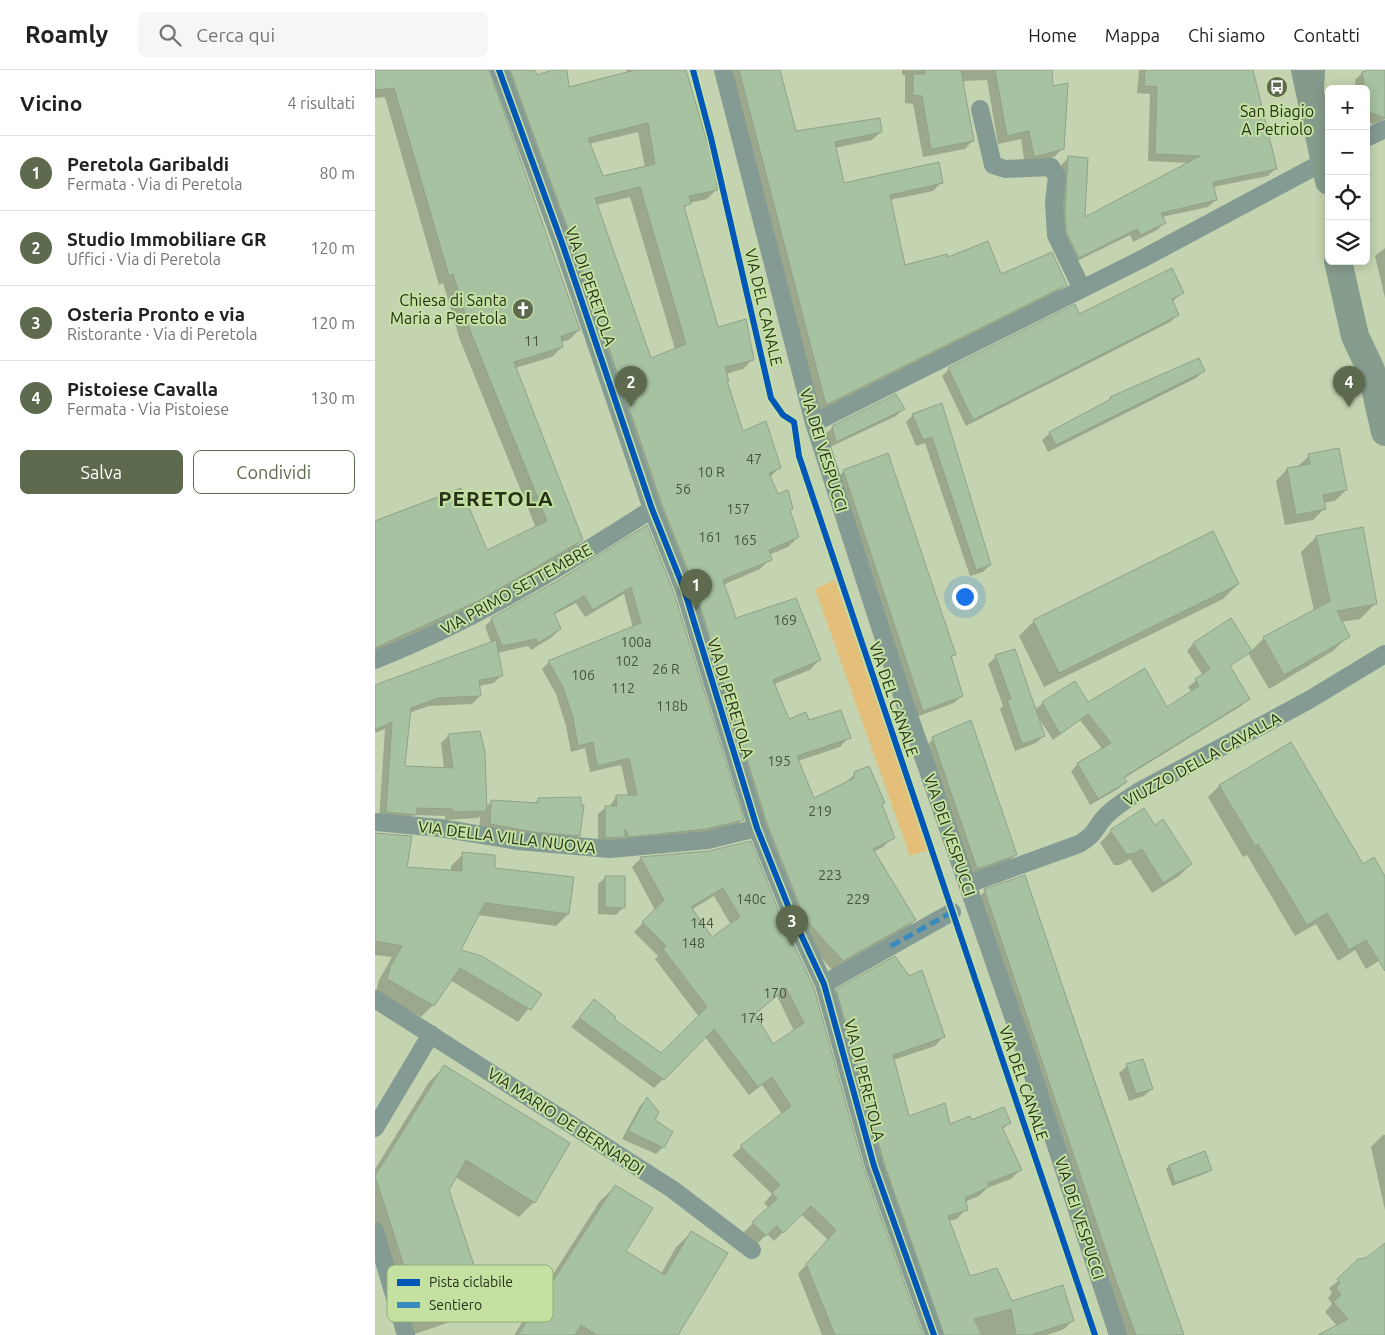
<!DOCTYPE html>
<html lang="it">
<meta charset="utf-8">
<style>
:root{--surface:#fff;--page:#f6f6f6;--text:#202124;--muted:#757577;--line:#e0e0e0;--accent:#5e6a4e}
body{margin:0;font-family:Ubuntu,sans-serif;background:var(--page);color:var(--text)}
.controls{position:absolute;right:15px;top:15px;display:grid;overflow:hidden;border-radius:8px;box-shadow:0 2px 12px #0003}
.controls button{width:45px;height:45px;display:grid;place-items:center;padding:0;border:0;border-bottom:1px solid var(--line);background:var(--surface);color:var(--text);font:25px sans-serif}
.you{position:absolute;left:589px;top:526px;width:18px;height:18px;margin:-12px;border:4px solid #fff;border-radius:50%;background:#1a73e8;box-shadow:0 0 0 8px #1a73e833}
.badge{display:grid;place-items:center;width:32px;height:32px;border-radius:50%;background:var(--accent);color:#fff;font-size:16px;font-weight:700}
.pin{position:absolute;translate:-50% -41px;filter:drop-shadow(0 1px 2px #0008)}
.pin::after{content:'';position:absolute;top:26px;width:18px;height:15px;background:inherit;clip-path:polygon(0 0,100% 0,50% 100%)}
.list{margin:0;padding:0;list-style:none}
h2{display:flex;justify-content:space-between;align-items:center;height:65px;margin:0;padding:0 20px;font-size:21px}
h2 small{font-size:16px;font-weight:400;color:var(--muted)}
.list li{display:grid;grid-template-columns:32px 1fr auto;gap:15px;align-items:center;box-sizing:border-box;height:75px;padding:0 20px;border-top:1px solid var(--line)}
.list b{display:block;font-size:19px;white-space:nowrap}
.list p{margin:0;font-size:16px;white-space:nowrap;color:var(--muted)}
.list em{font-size:16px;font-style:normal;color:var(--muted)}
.actions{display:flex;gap:10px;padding:15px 20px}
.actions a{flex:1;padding:11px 0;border:1px solid var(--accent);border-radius:8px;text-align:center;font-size:18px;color:var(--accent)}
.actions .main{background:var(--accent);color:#fff}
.icon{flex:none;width:28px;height:28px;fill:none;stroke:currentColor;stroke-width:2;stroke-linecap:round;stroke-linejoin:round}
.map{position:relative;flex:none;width:1010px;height:1265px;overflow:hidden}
header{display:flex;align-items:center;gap:30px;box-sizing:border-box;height:70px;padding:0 25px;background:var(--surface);border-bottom:1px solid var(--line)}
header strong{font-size:24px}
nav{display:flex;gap:28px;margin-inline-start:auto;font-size:18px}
.search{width:350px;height:45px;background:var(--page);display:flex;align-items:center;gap:12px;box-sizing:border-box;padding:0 18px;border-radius:8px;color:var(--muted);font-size:19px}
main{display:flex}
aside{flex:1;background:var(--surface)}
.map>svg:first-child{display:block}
</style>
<header>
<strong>Roamly</strong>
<div class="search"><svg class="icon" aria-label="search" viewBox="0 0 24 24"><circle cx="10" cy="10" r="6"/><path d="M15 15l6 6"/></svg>Cerca qui</div>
<nav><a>Home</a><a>Mappa</a><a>Chi siamo</a><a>Contatti</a></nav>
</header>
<main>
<aside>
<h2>Vicino<small>4 risultati</small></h2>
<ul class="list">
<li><span class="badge">1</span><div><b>Peretola Garibaldi</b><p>Fermata · Via di Peretola</p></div><em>80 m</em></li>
<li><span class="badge">2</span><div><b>Studio Immobiliare GR</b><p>Uffici · Via di Peretola</p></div><em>120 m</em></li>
<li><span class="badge">3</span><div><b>Osteria Pronto e via</b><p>Ristorante · Via di Peretola</p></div><em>120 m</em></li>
<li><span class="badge">4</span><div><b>Pistoiese Cavalla</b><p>Fermata · Via Pistoiese</p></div><em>130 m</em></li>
</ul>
<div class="actions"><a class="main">Salva</a><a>Condividi</a></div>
</aside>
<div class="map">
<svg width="1010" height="1265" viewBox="0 0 1010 1265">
<rect width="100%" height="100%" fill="#c4d3b0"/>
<path fill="#e4bf7a" d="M460,510L553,780L535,786L440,519Z"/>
<path fill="#0003" fill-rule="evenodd" d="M0,0H113L204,260L194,270L186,272L187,277L177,287L140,298L207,470L197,480L126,522L56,558L0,583V454L111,482L161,458L85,270L68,213L64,215L10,27L0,28Z
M117,0H159L161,6L181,0H190L193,19L253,3L251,0H309L342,119L332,129L314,133L308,140L342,258L378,289L368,299L351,304V312L368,363L404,398L394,408L402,426L414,441L423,467L413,477L394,485L395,489L385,499L348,515L360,549L444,590L435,600L399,614L413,651L434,652L474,667L465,677L423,691L438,730L469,714L480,704L509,732L506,735L518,767L508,777L499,782L540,850L530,860L457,900L421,859L310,526ZM263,62L270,98L227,107L214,74ZM255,127L300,279L275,289L221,135Z
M355,0H403L420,62H506L497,70L460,78L468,115L567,112L558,121L515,130L530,197L572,189L626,206L690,215L682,223L443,342Z
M527,0H675L688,78L679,87L650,95L646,69L623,74L612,10L587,11L598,70L590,79L548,87L538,34L530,33V5H527Z
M764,0H878L900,99L893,106L838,117L841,130L833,137L787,147L790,152L782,160L758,172L755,165L696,194L683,146L686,95L693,88L709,149L814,93L773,91L775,24L762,23Z
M1003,0H1010V49L998,54L991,51V19H981L980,10L987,3Z
M1010,178V228L1000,186Z
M807,223L797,232L803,245L795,252L591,356L567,306L574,299L703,245Z
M824,290L829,301L821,308L673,382L667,370L675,363L731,333L735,328Z
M566,335L615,495L608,502L595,506L550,373L541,376L531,352L538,345Z
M528,339L521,346L453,378L450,365L458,357Z
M934,386L971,420L960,431L949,433L950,438L938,450L910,455L901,411L912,399L922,397Z
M469,401L579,584L575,589L587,626L579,633L541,647L461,409Z
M271,457L367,750L360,758L323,767L223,775V744L231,737H234L241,727L253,726L246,695L215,702L210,678L196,682L191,656L181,624L167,599L174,592L258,558L249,524L210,547L201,533L178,545L185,559L177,567L156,580L153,576L122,583L127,605L119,613L104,616L105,626L97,634L54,636L34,643L28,697L69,699L66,673L74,665L111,737L117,731L159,734L164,729L204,765L192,777L104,766L105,746L103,748L70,750V746L39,745L32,752L4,750L10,659L0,663V617L116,573L110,556L118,548L182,512Z
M987,459L1000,534L985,549L966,552L973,566L958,581L894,619L873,583L854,597L873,629L866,636L748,709L750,712L743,719L715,735L696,701L703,694L728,680L705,650L678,670L663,647L669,666L661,673L640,681L625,639L628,636L613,594L621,587L661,639L668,633L791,639L817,622L813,617L828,605L812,581L819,573L875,582L889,568L939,541L926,482L941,467Z
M863,514L848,529L669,617L644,566L659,551Z
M558,669L641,784L633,792L595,806L551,676Z
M915,674L987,795L1010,808V887L991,899L980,880L963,891L941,854L920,866L872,785L868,787L833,727L844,716Z
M780,756L816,794L804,806L777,823L755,789L745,795H739L725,773L736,761Z
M0,764L31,798L76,801V796L88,784L119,799L198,808L193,844L181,856L103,845L84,880L165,924L143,952L75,910L58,935L46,947L1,922L4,910L17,887L0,885Z
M375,772L488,1100L546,1265H447L423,1204L453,1170L426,1144L399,1171L392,1164L381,1175L369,1162L394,1138L389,1133L397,1124L357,1085L407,1044L387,1015L374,1025L330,967L279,1018L196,957L219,931L238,949L286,985L324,947L280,889L283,886L259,862L280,840L257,797L266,788L334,782ZM339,826L356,855L337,868L316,840ZM402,926L419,961L398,976L379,945Z
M649,806L808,1265H748L601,830L610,821Z
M231,807L249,837L241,845L223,844V814Z
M462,920L569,966L560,976L518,990L533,1047L574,1056L596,1051L634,1053L627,1060L645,1100L636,1109L612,1118L604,1126L590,1132L591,1139L582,1149L573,1151L594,1207L636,1232L698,1250L689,1259L672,1265H558L453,929Z
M752,996L777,1019L769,1026L754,1031L744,1003Z
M69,997L159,1132L144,1147L80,1107L72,1120L110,1230L95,1245L37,1265L0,1169V1099L54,1012Z
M272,1029L288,1077L281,1084L247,1069L265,1036Z
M1008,1065H1010V1140L996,1077Z
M829,1083L835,1100L832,1103L797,1116L791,1099L794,1096Z
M240,1117L249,1182L286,1204L301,1177L316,1163L301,1265H139L225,1131Z
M1010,1175V1265H954L964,1258L950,1242L957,1234L953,1228L957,1223L954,1218Z"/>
<path fill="#a6c2a1" stroke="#90a289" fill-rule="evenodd" d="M0,0H114L205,260L186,266L188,277L139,292L208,470L103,531L0,578V451L86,418L112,480L172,451L95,260L78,204L74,206L19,18L0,20Z
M135,0H160L162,5L177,0H192L194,17L260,0H311L336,85L343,120L314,126L316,134L309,136L343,257L371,249L379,290L350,297L354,311H352L368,361L391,351L406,398L394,403L403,424L413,420L418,439L415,440L424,467L394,480L397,490L348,510L361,548L421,528L446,590L398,610L414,649L431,642L434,650L466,640L476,668L422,686L439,728L479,708V702L494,696L510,733L507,734L520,768L498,779L541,850L468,891L430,849L392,754L319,516L287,435L197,170ZM273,53L280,94L228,106L213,68ZM265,117L311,274L276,288L220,128Z
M364,0H405L421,61L505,48L507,62L460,72L469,113L564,92L568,113L515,125L530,195L572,184L573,187L613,171L626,204L677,182L692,215L451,335Z
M550,0H586L599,71L556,79L547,26L538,25V4H550Z
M620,0H677L678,16L693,13L689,79L659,87L654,61L632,66Z
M770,0H878L902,99L838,112L842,130L786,143L791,153L766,165L762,159L704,188L691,162L690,138L693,86L713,88L710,147L825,86L780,84L782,17L769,16Z
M996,0H1010V48L994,42L987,2Z
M797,198L809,223L797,229L804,245L598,350L573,298L700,234L704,244Z
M824,288L830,301L681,375L674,362L736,329L735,327Z
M521,324L530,339L461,372L457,356Z
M567,333L616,495L601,500L557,367L548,370L537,344Z
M964,378L972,420L948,425L951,439L921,445L912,398L935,394L933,384Z
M513,383L581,585L576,586L588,626L548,641L468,400Z
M272,455L299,523L369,750L331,759L254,767L250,759V767L230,768V736H242L241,725H262L254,688L222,696L218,672L203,676L198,648L188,617L173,591L266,553L256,517L218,540L209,526L179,543L186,559L163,573L161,569L127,576L116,548L182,511Z
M988,457L1002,534L962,541L975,567L909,605L888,567L955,531L941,466Z
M838,461L864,514L684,603L658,550Z
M856,548L877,581L855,596L875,629L749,707L752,712L723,729L702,693L736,673L713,644L685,664L667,632L700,611L713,632L770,598L792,637L824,616L820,609L835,599L818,573Z
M121,570L128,606L104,610L106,626L63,628L36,638L30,696L78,698L73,664L105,661L110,682L112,741L78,742L77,739L42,738L41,745L11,742L17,652L0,660V615Z
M640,579L670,666L647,674L632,630L636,629L620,585Z
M596,650L642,785L602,799L557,667Z
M916,672L988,794L999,787L1010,806V901L991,870L974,880L952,843L932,855L883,774L880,776L844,715Z
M206,727V735H209L205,766L158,762L115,754L116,730L163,733V728Z
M769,738L780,755L788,749L817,794L788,813L767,779L758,784H751L735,760Z
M0,763L37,766L32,797L87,801V782L120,785V798L199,807L194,844L110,833L86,880L107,886L167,924L156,940L85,898L59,936L12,909L15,897L27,876L0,871Z
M376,771L406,847L439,918L489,1099L548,1265H460L431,1194L461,1160L436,1136L408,1163L402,1156L391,1166L377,1152L402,1129L397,1123L405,1115L365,1076L416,1036L397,1007L383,1017L339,959L289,1010L204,948L219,929L241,947L239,949L286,983L332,937L288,879L291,876L267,852L289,830L265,787L334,781ZM348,818L365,847L337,867L316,837ZM411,918L429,953L398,974L380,944Z
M650,805L728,1036L809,1265H761L741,1211L609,819Z
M230,806H250V838L230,837Z
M520,886L534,906L547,900L570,967L518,985L534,1046L570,1033L575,1054L595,1046L596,1050L629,1037L636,1053L627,1057L647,1100L613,1113L614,1117L590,1128L593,1140L573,1146L595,1206L622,1198L637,1231L688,1215L699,1251L656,1265H641L636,1239L599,1249L607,1265H569L509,1093L461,919Z
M768,989L778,1019L761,1024L751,994Z
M69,995L195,1073L160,1133L91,1090L74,1120L111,1231L47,1252L0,1106Z
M272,1027L284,1042L280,1050L298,1062L289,1078L253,1061Z
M830,1081L837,1100L800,1113L794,1095Z
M240,1115L278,1138L251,1181L290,1205L316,1161L353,1183L303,1265H222L206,1255L200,1265H143Z
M1010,1173V1265H943L973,1249L958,1232L966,1225L961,1218L965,1213L962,1209L983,1189L991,1188Z"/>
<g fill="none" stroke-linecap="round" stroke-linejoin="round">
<path stroke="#839b93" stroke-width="18" d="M124,0L187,173L277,439L309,519L382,758L416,843L449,914L499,1096L559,1265
M348,0L439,353L529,631L652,987L743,1265
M605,39L618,95L630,99L676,97L682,107L679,132L681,165L707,219
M991,68L1010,59
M439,353L765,190L954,89
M0,590C98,551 189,496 277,439
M0,752L65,758L143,771L235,779L333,770L382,758
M593,814L704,774C719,765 718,762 728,749C737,738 751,730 763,722L934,630L1010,584
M449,914L577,842
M0,929L297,1119L377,1180
M0,1058L56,964
M0,1161L31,1265"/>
<path stroke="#869c8d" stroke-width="28" d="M930,0L954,111
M963,191L980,266L996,300L1010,362"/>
<path stroke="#84998a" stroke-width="28" d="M935,21L936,0"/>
<path stroke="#398bbe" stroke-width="5" stroke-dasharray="10 5" stroke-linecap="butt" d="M516,876L577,842"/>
<g stroke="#c5e1a2" stroke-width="9">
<path id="cycleway" d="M124,0L187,173L277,439L309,519L382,758L416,843L449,914L499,1096L559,1265
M318,0L336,68L396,328L408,345L419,352L424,386L720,1265"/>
</g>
<use href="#cycleway" stroke="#0057b8" stroke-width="6"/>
</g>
<defs>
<g id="bus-disc" transform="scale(1.125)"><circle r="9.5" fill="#5e6a4e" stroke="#c5e1a2"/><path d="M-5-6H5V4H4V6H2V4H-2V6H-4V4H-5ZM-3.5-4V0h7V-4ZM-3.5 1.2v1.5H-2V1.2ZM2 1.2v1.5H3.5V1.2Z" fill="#fff"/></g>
<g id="church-disc" transform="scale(1.125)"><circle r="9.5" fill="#5e6a4e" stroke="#c5e1a2"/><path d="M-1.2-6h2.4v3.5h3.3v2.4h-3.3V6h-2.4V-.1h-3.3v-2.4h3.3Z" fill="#fff"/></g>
</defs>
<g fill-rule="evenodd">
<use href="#bus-disc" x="902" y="17"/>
<use href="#church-disc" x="148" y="239"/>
</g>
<g text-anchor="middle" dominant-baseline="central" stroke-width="4" stroke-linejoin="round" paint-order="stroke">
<g font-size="14" fill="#47563b">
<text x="157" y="271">11</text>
<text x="379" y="389">47</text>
<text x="336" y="402">10 R</text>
<text x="308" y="419">56</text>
<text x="363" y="439">157</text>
<text x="335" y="467">161</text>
<text x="370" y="470">165</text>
<text x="410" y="550">169</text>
<text x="261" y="572">100a</text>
<text x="252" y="591">102</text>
<text x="291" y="599">26 R</text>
<text x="208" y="605">106</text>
<text x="248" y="618">112</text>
<text x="297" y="636">118b</text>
<text x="404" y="691">195</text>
<text x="445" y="741">219</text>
<text x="455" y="805">223</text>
<text x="376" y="829">140c</text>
<text x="483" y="829">229</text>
<text x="327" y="853">144</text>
<text x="318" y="873">148</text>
<text x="400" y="923">170</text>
<text x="377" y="948">174</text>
</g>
<g font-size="16" fill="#273219" stroke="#c5e1a2">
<text x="902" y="41">San Biagio<tspan x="902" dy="18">A Petriolo</tspan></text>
<text x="132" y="230" text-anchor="end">Chiesa di Santa<tspan x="132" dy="18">Maria a Peretola</tspan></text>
</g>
<g font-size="16" fill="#273219" stroke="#c5e1a2">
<text transform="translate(216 216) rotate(71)">VIA DI PERETOLA</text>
<text transform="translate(389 237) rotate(77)">VIA DEL CANALE</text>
<text transform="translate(449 380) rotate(73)">VIA DEI VESPUCCI</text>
<text transform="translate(141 519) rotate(-29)">VIA PRIMO SETTEMBRE</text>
<text transform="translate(356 628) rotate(73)">VIA DI PERETOLA</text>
<text transform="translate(519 629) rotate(71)">VIA DEL CANALE</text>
<text transform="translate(827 689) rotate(-29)">VIUZZO DELLA CAVALLA</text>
<text transform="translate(575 765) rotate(71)">VIA DEI VESPUCCI</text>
<text transform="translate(132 767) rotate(7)">VIA DELLA VILLA NUOVA</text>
<text transform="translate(490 1010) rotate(76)">VIA DI PERETOLA</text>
<text transform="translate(649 1013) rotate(71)">VIA DEL CANALE</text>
<text transform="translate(191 1051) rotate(33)">VIA MARIO DE BERNARDI</text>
<text transform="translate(705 1148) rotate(72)">VIA DEI VESPUCCI</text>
</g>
<g font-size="21" font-weight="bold" letter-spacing="1" fill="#273219" stroke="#c5e1a2">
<text x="121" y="428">PERETOLA</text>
</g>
</g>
<rect x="12" y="1195" width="166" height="57" rx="8" fill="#c5e1a2" stroke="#96ac79" stroke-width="1"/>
<rect x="22" y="1209" width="23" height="7" fill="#0057b8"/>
<rect x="22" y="1232" width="23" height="6" fill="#398bbe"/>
<g font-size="14" fill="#273219">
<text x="54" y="1217">Pista ciclabile</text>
<text x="54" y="1240">Sentiero</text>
</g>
</svg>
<div class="controls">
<button>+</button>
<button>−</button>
<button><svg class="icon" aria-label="locate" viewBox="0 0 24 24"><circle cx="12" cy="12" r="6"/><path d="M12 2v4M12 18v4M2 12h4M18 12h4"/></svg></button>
<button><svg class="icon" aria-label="layers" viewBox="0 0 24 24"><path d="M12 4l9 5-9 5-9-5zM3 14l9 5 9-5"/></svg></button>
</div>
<div class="you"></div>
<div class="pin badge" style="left:321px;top:540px">1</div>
<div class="pin badge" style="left:256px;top:337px">2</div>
<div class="pin badge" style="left:417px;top:876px">3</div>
<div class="pin badge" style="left:974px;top:337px">4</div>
</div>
</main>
